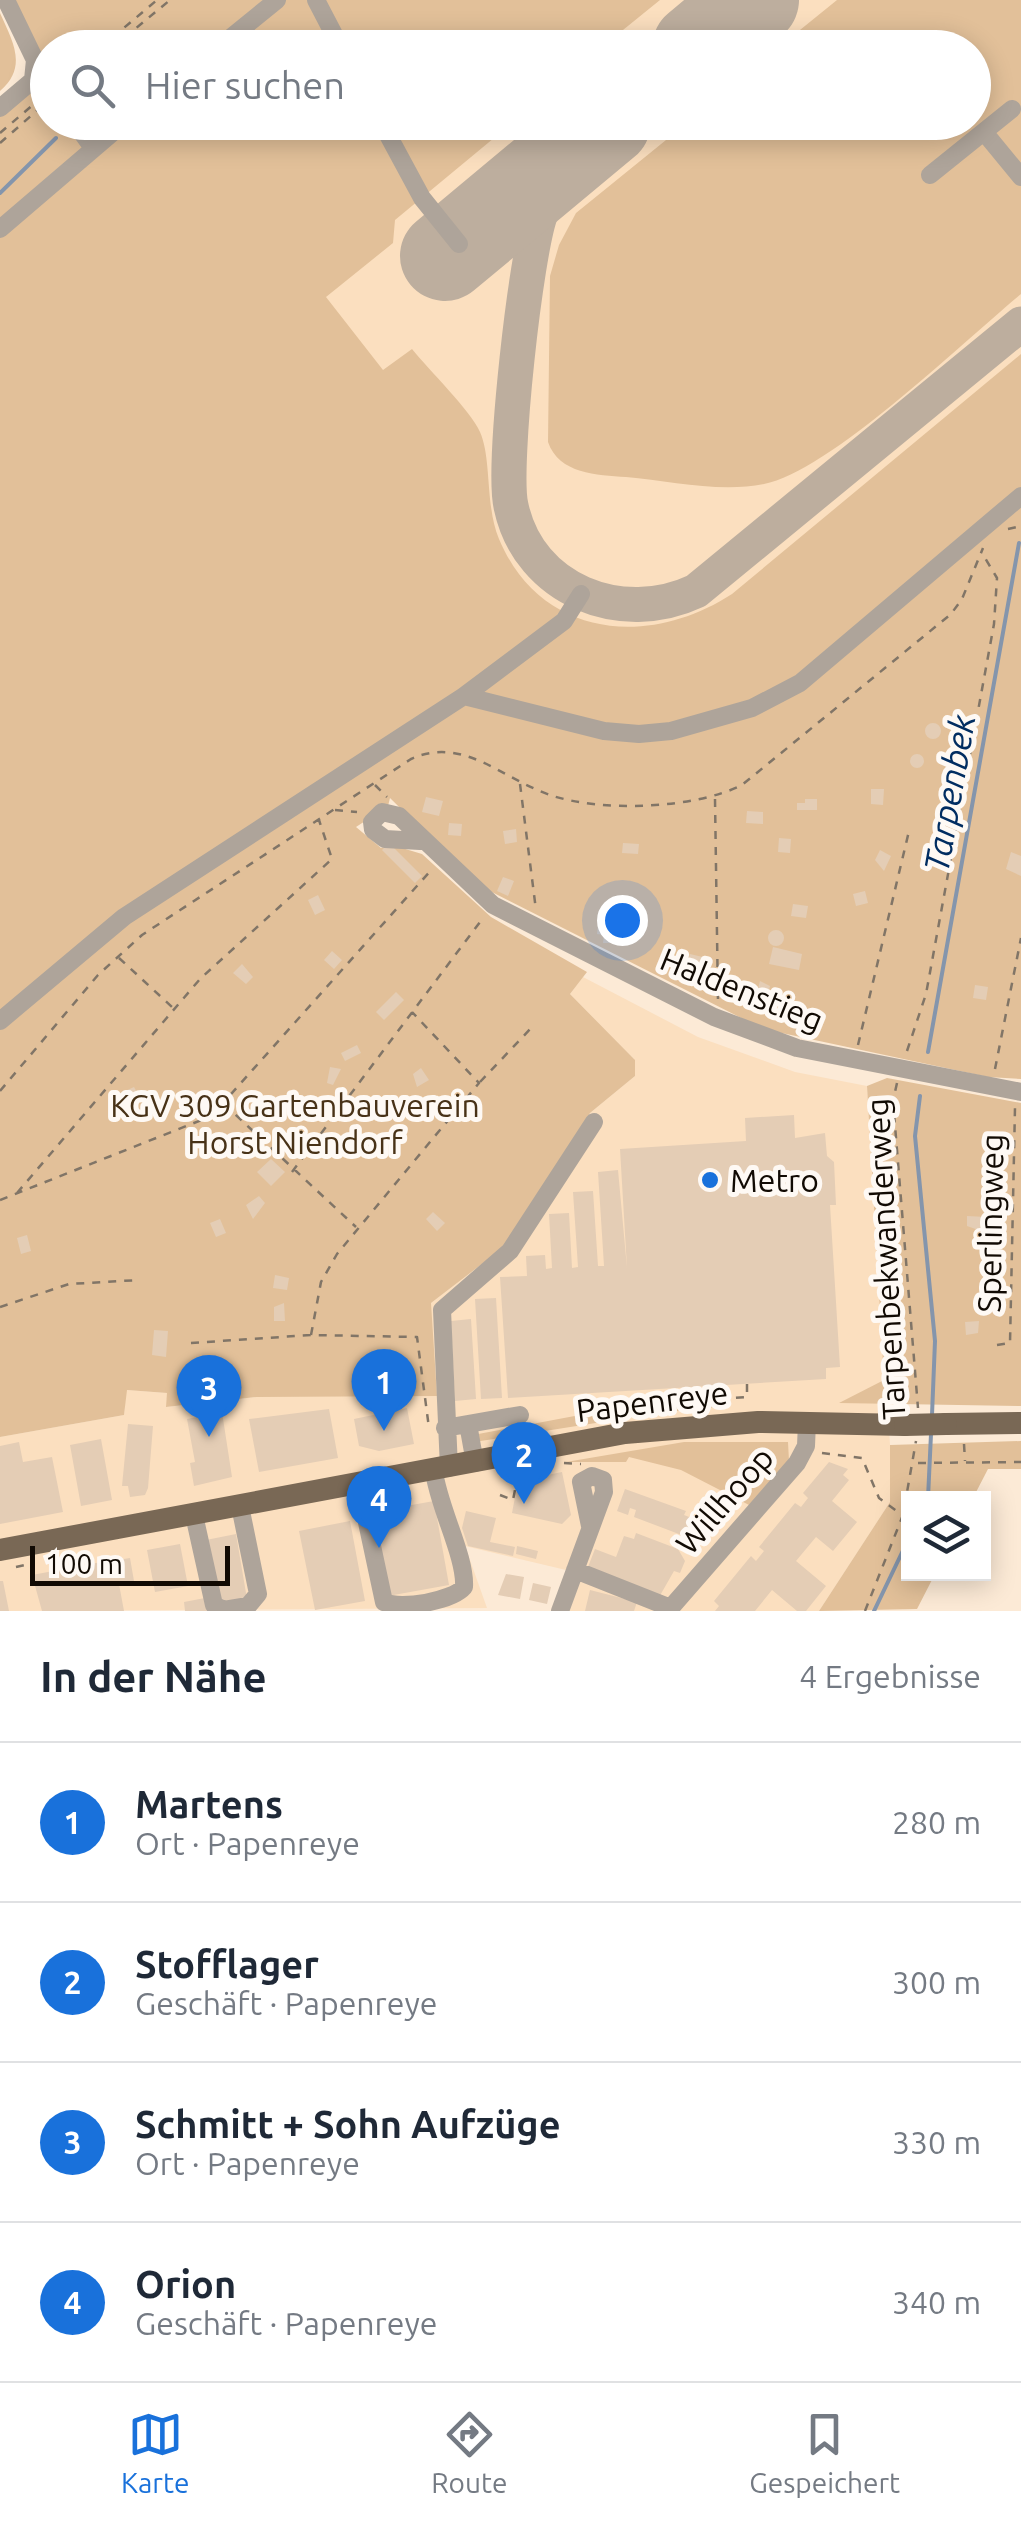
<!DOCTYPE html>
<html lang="de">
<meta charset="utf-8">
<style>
:root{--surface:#fff;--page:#f6f6f7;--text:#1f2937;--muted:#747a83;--line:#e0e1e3;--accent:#1971db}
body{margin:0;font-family:Ubuntu,sans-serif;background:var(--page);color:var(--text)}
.controls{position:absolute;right:30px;bottom:30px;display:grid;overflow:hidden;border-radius:0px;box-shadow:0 5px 25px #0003}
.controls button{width:90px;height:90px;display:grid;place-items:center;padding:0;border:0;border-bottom:2px solid var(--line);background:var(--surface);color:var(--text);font:50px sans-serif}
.scale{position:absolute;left:30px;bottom:25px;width:200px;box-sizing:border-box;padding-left:10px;border:5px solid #110a03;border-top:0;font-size:28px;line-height:35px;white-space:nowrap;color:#110a03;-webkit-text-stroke:8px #fef9f4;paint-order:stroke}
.you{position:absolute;left:622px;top:920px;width:35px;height:35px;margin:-25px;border:8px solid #fff;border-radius:50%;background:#1a73e8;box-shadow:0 0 0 15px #1a73e833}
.badge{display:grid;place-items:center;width:65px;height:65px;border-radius:50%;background:var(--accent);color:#fff;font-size:32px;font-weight:700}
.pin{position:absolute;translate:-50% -82px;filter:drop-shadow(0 2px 5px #0008)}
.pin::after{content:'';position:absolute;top:52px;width:35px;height:30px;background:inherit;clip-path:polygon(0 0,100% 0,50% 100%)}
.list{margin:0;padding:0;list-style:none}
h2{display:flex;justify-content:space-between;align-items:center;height:130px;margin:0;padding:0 40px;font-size:42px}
h2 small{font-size:32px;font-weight:400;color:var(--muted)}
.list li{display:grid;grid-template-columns:65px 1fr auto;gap:30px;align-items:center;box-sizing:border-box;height:160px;padding:0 40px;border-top:2px solid var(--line)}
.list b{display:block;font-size:38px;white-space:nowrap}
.list p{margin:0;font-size:32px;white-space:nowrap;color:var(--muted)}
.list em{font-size:32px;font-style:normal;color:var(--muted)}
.icon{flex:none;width:55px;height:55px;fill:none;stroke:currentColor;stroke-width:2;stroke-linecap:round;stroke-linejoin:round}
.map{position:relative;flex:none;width:1021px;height:1611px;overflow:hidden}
.search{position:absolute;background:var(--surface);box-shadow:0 5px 25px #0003;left:30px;right:30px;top:30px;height:110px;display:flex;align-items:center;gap:25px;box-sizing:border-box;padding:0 35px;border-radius:55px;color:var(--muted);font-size:38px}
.sheet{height:770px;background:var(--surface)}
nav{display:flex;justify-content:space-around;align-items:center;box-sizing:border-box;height:140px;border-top:2px solid var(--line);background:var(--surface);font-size:28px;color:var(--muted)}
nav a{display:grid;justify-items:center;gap:5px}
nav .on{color:var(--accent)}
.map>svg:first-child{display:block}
</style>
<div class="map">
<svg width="1021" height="1611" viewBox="0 0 1021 1611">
<rect width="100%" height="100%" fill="#fcead6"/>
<path fill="#fbdfbf" d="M192,0H1021V523L738,779L0,160L48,122H974V48L134,47Z
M583,977L698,1037L795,1072L867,1086L890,1445V1502L819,1611H568L578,1588L566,1570L465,1546L487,1608L0,1611V1437L124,1415L126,1390L167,1393V1407L257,1397L431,1303L504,1247L590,1113L635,1076L634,1059L570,994Z"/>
<path fill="#e2c099" d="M12,0H660L602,47L48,48V122L512,123L395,220L393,243L326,297L383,370L412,349C428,369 471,411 480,432C492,459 485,506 499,539C541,639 649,648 732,594L1021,354V1079L988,1077L763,1029L478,885L390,798L388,806L356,827L381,848L392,845L422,854L491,917L587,972L570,994L635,1060V1076L590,1113L504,1247L431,1303L437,1396L257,1397L166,1407L167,1393L127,1390L124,1415L0,1437V115L36,85Z
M837,0H1021V294C964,341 829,472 764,484C720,493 670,481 626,477C597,475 559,474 548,442L550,276L559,245L576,213L687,123L974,122V48L779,47Z
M0,13C13,42 28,67 0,91Z
M887,1078L1021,1103V1406L839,1403L884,1380L867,1086Z
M715,1401L716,1407L629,1416L640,1406Z
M596,1412H608L615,1420L474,1442L473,1435Z
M1021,1441V1469H988L973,1498H908V1574H935L917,1609L819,1611L890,1502V1445Z
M684,1442H788L789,1461L751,1506L681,1470L629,1457L626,1462H566Z"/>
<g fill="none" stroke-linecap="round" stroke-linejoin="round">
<path stroke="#8495ac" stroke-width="4" d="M0,193L56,138
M928,1052L1019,543
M920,1096L915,1136L935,1341L932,1415
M928,1498L931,1434
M874,1611L908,1540"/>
<path stroke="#bdae9e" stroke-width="35" d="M607,122C578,150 555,175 541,213C526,251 502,467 511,506C529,591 622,626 696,591L1021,324"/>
<path stroke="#bdae9e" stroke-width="90" d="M697,48L754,0
M445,256L606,122"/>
</g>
<path fill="#e4cdb5" d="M925 731a8 8 0 1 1 16 0a8 8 0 1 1-16 0Z
M910 761a7 7 0 1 1 14 0a7 7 0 1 1-14 0Z
M871,789H884L883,805L871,804Z
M426,797L443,801L439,816L422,812Z
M805,799H817V810H797V803H805Z
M747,811L763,812V824L746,823Z
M449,823L462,824L461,836L448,835Z
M516,829L517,842L505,844L503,831Z
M779,838L791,839L790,853L778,852Z
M623,843L639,844L638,854L622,853Z
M386,846H392L422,876L415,883L382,850Z
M880,850L891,856L884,871L875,860Z
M1011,852L1021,856V876L1006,869Z
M503,877L514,881L508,896L497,891Z
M865,891L868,903L856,906L853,894Z
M318,895L325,910L315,915L308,900Z
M793,904L808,906L806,918L791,916Z
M599,916L617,917L615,936H623L622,943H603L604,935L597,934Z
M768 938a8 8 0 1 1 16 0a8 8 0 1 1-16 0Z
M773,947L802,954L799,970L769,964Z
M332,951L342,960L334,969L324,960Z
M690,954L711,959L707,977L686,972Z
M242,964L253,977L246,984L233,973Z
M760,981L770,986L767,1000L750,1002L751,995L756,997Z
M975,985L988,987L986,1000L973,998Z
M396,992L404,1000L384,1020L376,1012Z
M357,1045L361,1053L345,1061L341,1053Z
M330,1067L341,1069L333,1085L327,1083Z
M421,1068L429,1080L417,1087L413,1074Z
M134,1087L140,1098L127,1104L121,1093Z
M794,1115L795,1138L825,1133L827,1156L834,1162L836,1205H830L840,1367L826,1368V1379L508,1398L500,1277L527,1276L526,1256L545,1255L546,1269L552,1268L549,1214L569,1213L572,1268L578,1267L573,1192L593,1191L598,1266H604L598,1172L618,1170L627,1268L620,1149L746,1141L745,1118Z
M271,1159L285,1172L271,1186L257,1172Z
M259,1196L265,1203L253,1219L246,1205Z
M433,1212L445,1223L437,1231L426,1219Z
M967,1216L986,1217L981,1231L967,1226Z
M220,1219L226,1233L216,1237L210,1223Z
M27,1235L31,1251L21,1254L17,1238Z
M275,1275L289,1278L287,1290L273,1288Z
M496,1298L502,1398L481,1399L475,1299Z
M284,1303L285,1321H274V1307Z
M471,1319L476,1399L455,1401L451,1321Z
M979,1321L978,1333L966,1335L965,1322Z
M154,1330L168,1331L166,1357L152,1355Z
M407,1408L414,1444L379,1451L359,1446L354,1419Z
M329,1409L338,1458L259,1472L249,1419Z
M222,1412L232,1477L194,1486L190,1463L195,1462L187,1419Z
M128,1424L153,1426L148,1488L145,1495L130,1497L128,1486H122Z
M101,1439L112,1500L81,1506L70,1445Z
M19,1442L23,1462L52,1457L63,1512L0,1524V1446Z
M829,1462L848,1469L843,1475L849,1480L832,1501L857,1522L833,1551L816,1537L796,1561L826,1586L806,1611H797L772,1590L755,1611H715L719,1606L714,1601L751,1556L756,1561L764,1551L759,1547L795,1503L801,1507L808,1498L803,1493Z
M562,1472L571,1515L562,1524L512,1513L516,1492L524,1494L527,1479Z
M625,1489L686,1511L684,1515L707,1524L700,1542L634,1517L636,1510L630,1508L628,1515L617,1511Z
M434,1501L449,1585L388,1596L373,1512Z
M466,1511L496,1518L490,1542L515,1547L513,1556L468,1546L462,1528Z
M350,1521L365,1601L315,1610L299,1531Z
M636,1533L678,1549L685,1561L680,1573L674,1571L658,1599L588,1567L595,1549L616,1557L624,1536L634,1539Z
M236,1534L247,1599L217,1604L206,1540Z
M180,1544L188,1586L155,1592L147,1550Z
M517,1546L538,1551L536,1559L516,1554Z
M117,1555L118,1560L130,1558L134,1581L119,1584L124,1611H42L32,1575L112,1560Z
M506,1574L524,1577L520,1599L498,1595Z
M0,1581H3L9,1611H0Z
M533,1583L551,1587L547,1604L529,1600Z
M590,1590L637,1602L634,1611H585Z
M205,1598L207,1611H185L184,1602Z"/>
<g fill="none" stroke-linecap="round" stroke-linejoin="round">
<path stroke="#817567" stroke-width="2.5" stroke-dasharray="8 8" stroke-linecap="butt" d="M100,48L157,0
M112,48L170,0
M0,133L48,92
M0,143L48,101
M1008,529L1021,526
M520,784L536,910
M375,785L387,797
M715,799L718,1001
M335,810L357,812
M119,958L172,1007
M858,1045L909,831
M907,1051L926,994L994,624L997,578L982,553
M995,1069L1021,938
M480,1082L534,1025
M897,1083L893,1101L918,1408
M0,1091L98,975L142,935L411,759C464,735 503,780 553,796C604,812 694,809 742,785L951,614L962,599L983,548
M224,1104L356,1227
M292,1172L483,918
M17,1193L200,979L332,859L319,820
M0,1200L204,1119L223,1103L433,868
M0,1307L69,1284L139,1280
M311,1335L321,1282L337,1254L479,1083L412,1012
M191,1343L311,1335L417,1337L429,1428
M997,1345L1010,1343L1015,1107
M720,1399L747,1397V1384
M964,1444L965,1461
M822,1453L862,1458L879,1498L902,1515
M564,1463L581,1464
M918,1463L1021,1462
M500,1495L513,1500L515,1490L523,1492L526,1477L520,1470
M16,1567L33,1563
M865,1611L903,1515L916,1441"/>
<path stroke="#aea49a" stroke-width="18" d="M316,0L341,48
M218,48L277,0
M0,108L33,80L35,60L6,0
M74,122L93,148
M381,122L422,198L459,244
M984,132L1021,177
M930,175L1012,109
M0,229L125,122
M464,696L564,621L581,594
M420,841L385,839L373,830L372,822L382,812L399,816L493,905L714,1017L797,1048L1021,1092
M0,1021L124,917L464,696L604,731L639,734L671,731L752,708L800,683L1021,496
M468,1424L475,1463
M445,1428L520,1415
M449,1468L442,1310L510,1251L594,1122
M359,1485L384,1602C401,1610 452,1601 464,1587C466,1557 438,1506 434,1471
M194,1515L214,1605L224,1610L248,1606L258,1594L240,1506
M575,1570L671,1608
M560,1611L604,1492L603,1480L592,1476L581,1482L590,1526
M668,1611L797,1463L806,1446L807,1422"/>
<path stroke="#796855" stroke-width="22" d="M946,1424L1021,1423
M0,1550L625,1433L758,1422L905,1425"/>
<path stroke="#796855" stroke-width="22" d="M905,1425L946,1424"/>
</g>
<circle fill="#1971db" stroke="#fef9f4" stroke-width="4" cx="710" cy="1180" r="10"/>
<g text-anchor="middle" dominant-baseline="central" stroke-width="10" stroke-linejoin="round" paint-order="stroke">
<g font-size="32" fill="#110a03" stroke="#fef9f4">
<text transform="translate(742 989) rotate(22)">Haldenstieg</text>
<text transform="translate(990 1223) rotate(-89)">Sperlingweg</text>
<text transform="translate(885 1259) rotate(-93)">Tarpenbekwanderweg</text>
<text transform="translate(652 1401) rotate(-7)">Papenreye</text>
<text transform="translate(724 1500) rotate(-49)">Willhoop</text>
</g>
<g font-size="32" fill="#483217" stroke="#fef9f4">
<text x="295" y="1105">KGV 309 Gartenbauverein<tspan x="295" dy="37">Horst Niendorf</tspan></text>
</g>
<g font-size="32" fill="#110a03" stroke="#fef9f4" text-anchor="start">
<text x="730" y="1180">Metro</text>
</g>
<g font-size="35" font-style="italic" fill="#012d61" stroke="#fef9f4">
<text transform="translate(949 793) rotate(-80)">Tarpenbek</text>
</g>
</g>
</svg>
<div class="controls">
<button><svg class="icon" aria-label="layers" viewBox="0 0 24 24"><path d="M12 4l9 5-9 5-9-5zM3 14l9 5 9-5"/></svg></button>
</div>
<div class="scale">100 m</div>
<div class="you"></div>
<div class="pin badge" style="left:384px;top:1431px">1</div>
<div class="pin badge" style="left:524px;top:1504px">2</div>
<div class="pin badge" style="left:209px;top:1437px">3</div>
<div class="pin badge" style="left:379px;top:1548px">4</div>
<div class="search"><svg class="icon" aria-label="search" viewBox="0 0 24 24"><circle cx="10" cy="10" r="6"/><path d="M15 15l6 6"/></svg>Hier suchen</div>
</div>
<section class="sheet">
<h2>In der Nähe<small>4 Ergebnisse</small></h2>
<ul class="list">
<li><span class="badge">1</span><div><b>Martens</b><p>Ort · Papenreye</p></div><em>280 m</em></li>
<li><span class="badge">2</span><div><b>Stofflager</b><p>Geschäft · Papenreye</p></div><em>300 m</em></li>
<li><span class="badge">3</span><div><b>Schmitt + Sohn Aufzüge</b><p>Ort · Papenreye</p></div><em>330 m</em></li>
<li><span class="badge">4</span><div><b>Orion</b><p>Geschäft · Papenreye</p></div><em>340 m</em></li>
</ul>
</section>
<nav>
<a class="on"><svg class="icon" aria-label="map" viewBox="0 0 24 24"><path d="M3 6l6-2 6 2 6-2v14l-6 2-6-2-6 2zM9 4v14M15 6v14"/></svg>Karte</a>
<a><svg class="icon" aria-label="directions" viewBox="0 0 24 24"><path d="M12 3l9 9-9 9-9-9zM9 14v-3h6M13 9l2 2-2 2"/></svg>Route</a>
<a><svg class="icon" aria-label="saved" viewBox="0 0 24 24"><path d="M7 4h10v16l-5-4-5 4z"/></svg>Gespeichert</a>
</nav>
